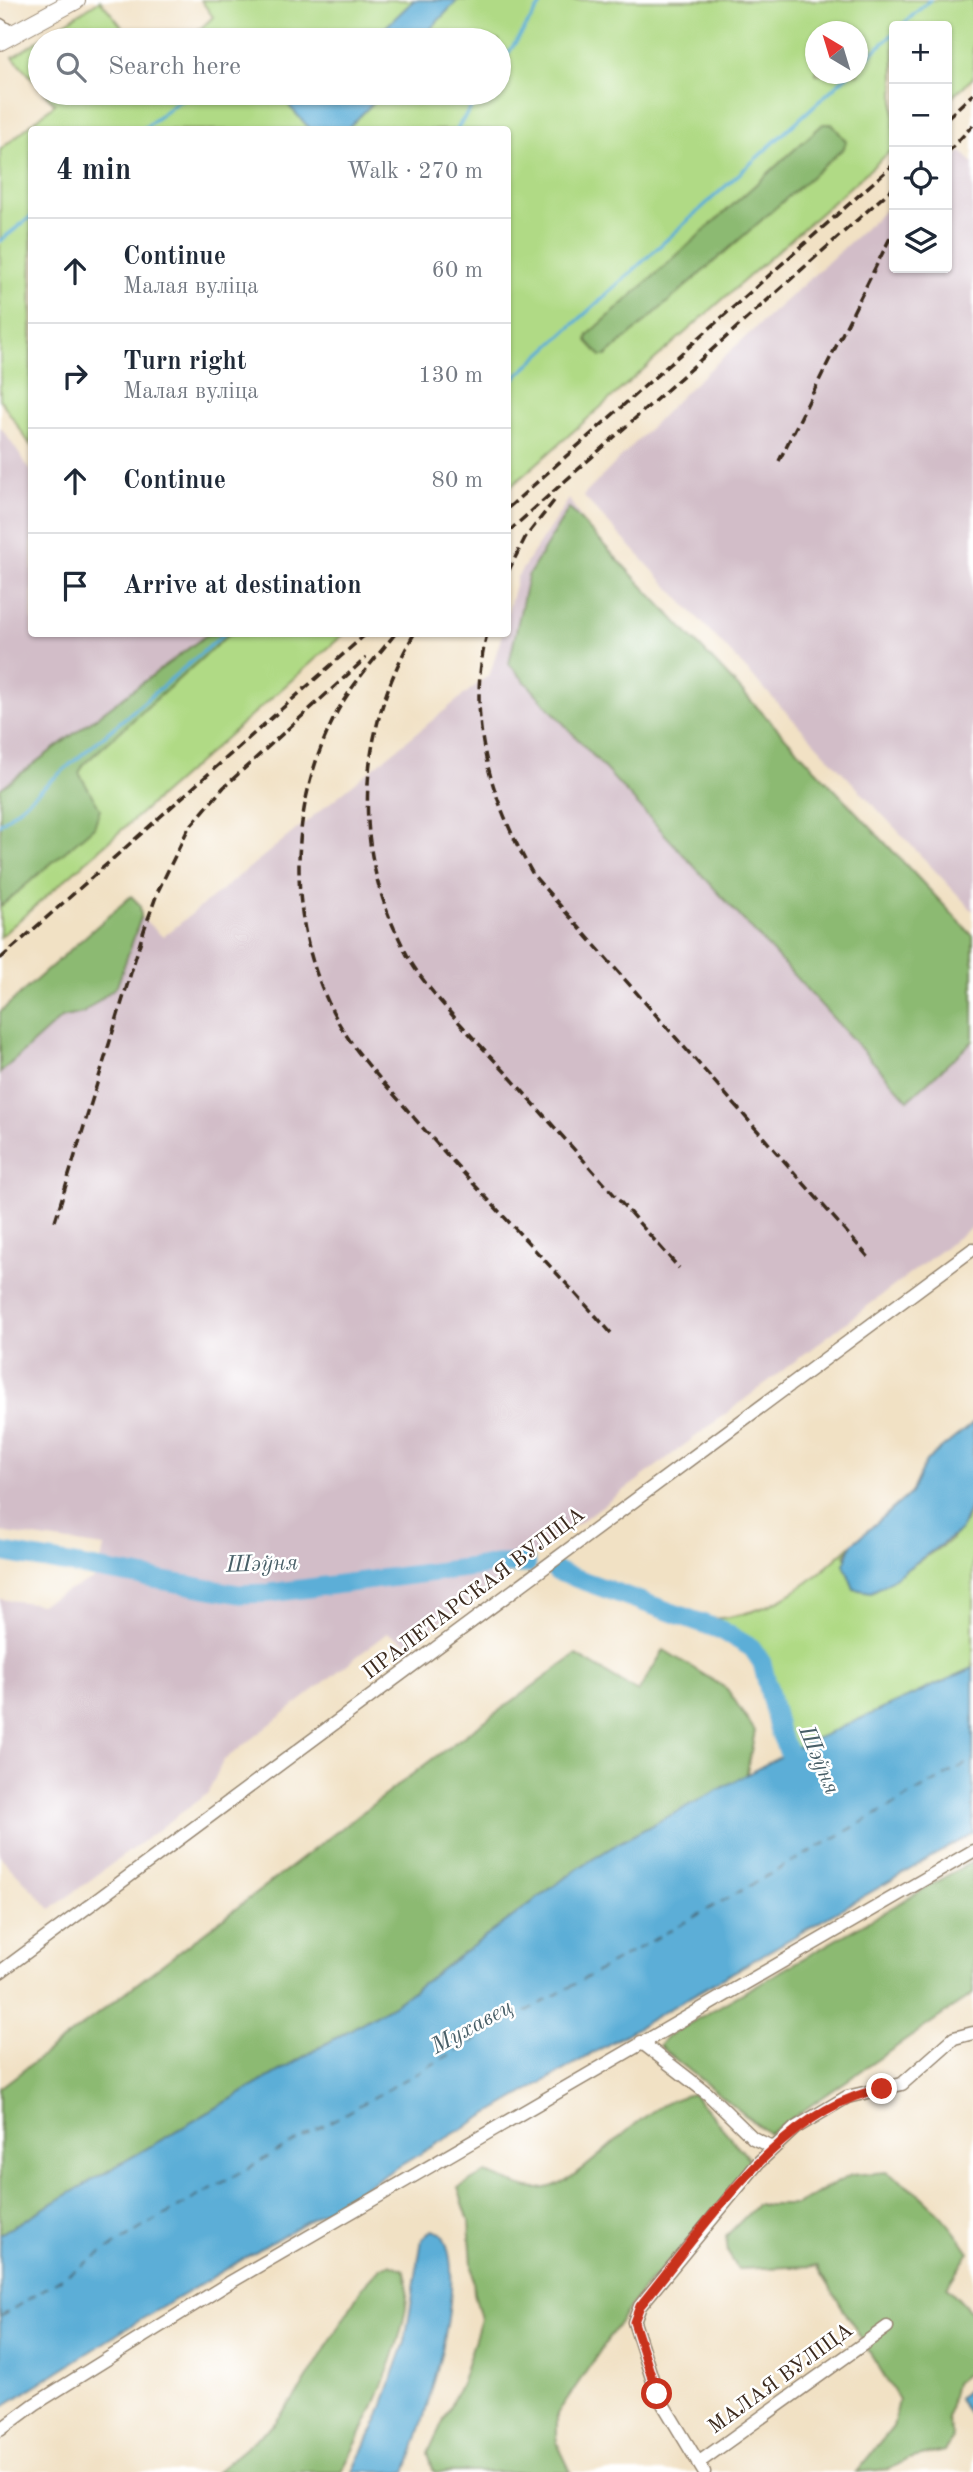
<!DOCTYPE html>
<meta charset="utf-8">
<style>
:root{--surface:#fff;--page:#f2f2f3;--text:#1f2937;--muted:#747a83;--line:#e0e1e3}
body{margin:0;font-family:"Old Standard TT",serif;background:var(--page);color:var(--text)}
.controls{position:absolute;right:21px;top:21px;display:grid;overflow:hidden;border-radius:7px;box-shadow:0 2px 5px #0004}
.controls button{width:63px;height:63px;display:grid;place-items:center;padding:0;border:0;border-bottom:2px solid var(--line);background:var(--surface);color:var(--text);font:35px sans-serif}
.compass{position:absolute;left:805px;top:21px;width:63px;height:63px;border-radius:50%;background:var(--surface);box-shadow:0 2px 5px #0004;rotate:322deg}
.stop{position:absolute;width:21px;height:21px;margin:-16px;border:5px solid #c8321e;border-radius:50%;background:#fff}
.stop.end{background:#c8321e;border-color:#fff;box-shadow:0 2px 7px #0008}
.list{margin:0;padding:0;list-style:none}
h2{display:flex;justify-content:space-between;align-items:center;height:91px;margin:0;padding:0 28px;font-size:30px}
h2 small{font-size:23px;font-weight:400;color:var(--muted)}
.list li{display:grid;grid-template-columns:46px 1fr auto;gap:21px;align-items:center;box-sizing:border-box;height:105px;padding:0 28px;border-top:2px solid var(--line)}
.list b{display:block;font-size:26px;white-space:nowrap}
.list p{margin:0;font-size:23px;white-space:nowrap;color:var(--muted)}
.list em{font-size:23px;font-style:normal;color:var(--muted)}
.icon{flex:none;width:38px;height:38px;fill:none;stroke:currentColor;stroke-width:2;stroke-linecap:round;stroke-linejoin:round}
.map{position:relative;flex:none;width:973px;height:2472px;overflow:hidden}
.search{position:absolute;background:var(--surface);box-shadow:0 2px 5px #0004;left:28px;top:28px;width:483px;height:77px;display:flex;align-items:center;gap:18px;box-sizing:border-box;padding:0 24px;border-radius:38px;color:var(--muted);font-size:26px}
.panel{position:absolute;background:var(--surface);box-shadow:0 2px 5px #0004;left:28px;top:126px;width:483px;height:511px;border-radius:7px}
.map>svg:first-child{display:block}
</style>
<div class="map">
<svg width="973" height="2472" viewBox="0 0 973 2472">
<rect width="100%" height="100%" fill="#fff"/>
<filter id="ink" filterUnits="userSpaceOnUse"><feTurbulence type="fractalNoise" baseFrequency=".0143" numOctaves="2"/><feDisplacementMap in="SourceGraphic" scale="14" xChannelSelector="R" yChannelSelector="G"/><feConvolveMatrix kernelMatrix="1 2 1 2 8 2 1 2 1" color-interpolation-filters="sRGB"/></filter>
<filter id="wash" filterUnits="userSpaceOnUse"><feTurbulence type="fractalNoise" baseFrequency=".00686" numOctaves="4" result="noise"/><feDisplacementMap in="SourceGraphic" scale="28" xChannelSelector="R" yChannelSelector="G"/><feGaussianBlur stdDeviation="1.57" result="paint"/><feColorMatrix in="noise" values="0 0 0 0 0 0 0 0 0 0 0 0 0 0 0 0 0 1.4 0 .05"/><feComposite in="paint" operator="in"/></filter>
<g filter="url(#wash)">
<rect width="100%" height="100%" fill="#f1e1c4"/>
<path fill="#d2bdc8" d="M961,151L973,163V911L583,496L685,392L894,202V268H947V168Z
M0,426L31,471L32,634H208L0,789Z
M569,499L599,547L973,951V1226L637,1481L409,1644L387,1633L223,1761L208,1793L51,1909L0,1856V1599L40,1604L98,1577L104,1547L0,1532V1073L61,1018L83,1013L117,986L141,917L163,937L490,674L502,634H508V612L517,577Z"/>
<path fill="#b0da85" stroke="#768252" stroke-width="2" fill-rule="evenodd" d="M100,0L133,40H40V87L13,57Z
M201,0H973V78L947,101V26H894V148L508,489V130H32L31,446L0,399V150L55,104L45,93H499V40H188L213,17ZM816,32H858V74H816Z
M208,634H344L0,937V789Z
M973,1499V1668L789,1752C773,1717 771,1660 741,1639C728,1630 710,1626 695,1620C765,1619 802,1591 852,1544L845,1555L872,1592L951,1540L965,1521Z"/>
<path fill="#8cba72" stroke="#647248" stroke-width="2" d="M823,124H832L846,141L844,148L606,356H601L587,341L588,335Z
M569,508L973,936V1041L908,1100L509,664L528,576Z
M208,634L228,635L84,764L79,773L100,809L94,827L0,907V789Z
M131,896L140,905L141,917L117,986L83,1013L61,1018L0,1073V1012Z
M664,1650L727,1689L755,1731L746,1777L622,1841L577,1869L396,2003L0,2234V2088L431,1760L576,1655L638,1692Z
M973,1861V1994L769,2134L659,2046L666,2037Z
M693,2094L750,2160L728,2195L639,2294L557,2414V2443L571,2472H434L428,2453L462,2381L481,2319L474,2293L469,2221L458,2188L485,2173C501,2177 521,2189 537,2189C586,2189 635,2102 693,2094Z
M886,2172C918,2188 949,2221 969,2252L947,2287L973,2314V2368L955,2383L947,2418L953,2438L944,2451L908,2459L890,2469L856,2472L893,2427L899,2400L817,2266L738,2269L728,2253L726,2236L757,2205H796L851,2175Z
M390,2264L404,2270C422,2310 363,2434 341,2472H216L274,2424L301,2389L363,2286L381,2267Z"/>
<path fill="#5baed7" stroke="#4b6c7a" stroke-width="2" d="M414,0H458L420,40H372Z
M298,93H383L347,129L311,130L289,106Z
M973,1423V1499L960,1531L883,1586L871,1592L854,1589L844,1564L852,1544L911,1493L926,1461Z
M973,1668V1833L455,2133L132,2325L0,2408V2234L396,2003L577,1869L622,1841L802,1745Z
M432,2230L441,2233C472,2279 425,2414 409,2464L406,2472H353L378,2418L405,2342L422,2239Z
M973,2385V2420L958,2399Z"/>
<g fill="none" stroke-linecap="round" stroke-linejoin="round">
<path stroke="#5baed7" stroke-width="3.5" d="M901,26L930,0
M858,66L894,33
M499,67L544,0
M142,130L189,93
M456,130L481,93
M0,241L32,216
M508,384L849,74
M0,824L224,634"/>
<path stroke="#5baed7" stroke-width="19" d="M0,1552L239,1594L270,1593L497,1564H527
M556,1571L721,1630L752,1648L762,1663L779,1731L799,1776"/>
<path stroke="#485f68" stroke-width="2" stroke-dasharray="9 7" stroke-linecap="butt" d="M0,2317L140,2229L973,1760"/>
</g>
</g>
<g filter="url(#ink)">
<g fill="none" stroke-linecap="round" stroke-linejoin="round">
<g stroke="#968671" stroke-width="15">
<path id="minor" d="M0,25L13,34
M0,1972L973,1249
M641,2042L708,2094L753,2138L774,2148
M0,2430L35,2404L229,2283L973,1851
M698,2463L887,2327
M704,2472L657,2394L634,2322L640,2306L758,2163L795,2128L847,2097L902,2084L954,2038L973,2033"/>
</g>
<g stroke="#968671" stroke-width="20">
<path id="primary" d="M0,41L76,0"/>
</g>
<use href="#minor" stroke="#fff" stroke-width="12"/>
<use href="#primary" stroke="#fff" stroke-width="18"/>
<path stroke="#3b2a1e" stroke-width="3.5" stroke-dasharray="10 5" stroke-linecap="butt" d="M947,118L973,94
M947,153L973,125
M779,461L894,230
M508,508L894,164
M508,532L894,187
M508,572L525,538L554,501
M395,634C375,659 351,685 336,714C288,807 286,921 334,1014C354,1054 387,1085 415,1119C479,1192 547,1261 611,1333
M414,634C362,724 351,831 394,928C401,942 407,957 416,970C445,1011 484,1048 517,1085C571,1146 625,1207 679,1268
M487,634C465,718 491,802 534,876L871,1260
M0,959L366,634
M55,1221L144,930L158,891L188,829L224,787L366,658"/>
</g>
</g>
<g fill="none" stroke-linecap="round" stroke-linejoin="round" filter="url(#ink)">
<path stroke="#c8321e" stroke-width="9" d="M657,2394L634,2322L640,2306C703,2230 780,2107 882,2089"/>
</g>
<g text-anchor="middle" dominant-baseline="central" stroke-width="5" stroke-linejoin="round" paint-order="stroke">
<g font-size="21" fill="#3b2a1e" stroke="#fff">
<text transform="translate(474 1594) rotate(-37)">ПРАЛЕТАРСКАЯ ВУЛІЦА</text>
<text transform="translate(781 2379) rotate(-36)">МАЛАЯ ВУЛІЦА</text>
</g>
<g font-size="23" font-style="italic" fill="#485f68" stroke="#fff">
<text transform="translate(262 1564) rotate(-2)">Шэўня</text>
<text transform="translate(819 1760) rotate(67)">Шэўня</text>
<text transform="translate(472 2027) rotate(-29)">Мухавец</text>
</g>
</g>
</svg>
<div class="controls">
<button>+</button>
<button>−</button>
<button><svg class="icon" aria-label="locate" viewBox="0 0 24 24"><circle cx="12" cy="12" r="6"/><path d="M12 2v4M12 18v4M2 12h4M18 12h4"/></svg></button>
<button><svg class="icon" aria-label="layers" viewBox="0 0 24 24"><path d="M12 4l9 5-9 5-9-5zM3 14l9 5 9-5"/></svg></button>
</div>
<svg class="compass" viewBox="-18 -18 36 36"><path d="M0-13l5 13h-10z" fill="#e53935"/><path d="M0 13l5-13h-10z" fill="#747a83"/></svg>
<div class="stop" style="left:657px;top:2394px"></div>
<div class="stop end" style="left:882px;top:2089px"></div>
<div class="search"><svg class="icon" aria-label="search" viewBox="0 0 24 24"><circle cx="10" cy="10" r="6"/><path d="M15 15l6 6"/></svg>Search here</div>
<section class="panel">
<h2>4 min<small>Walk · 270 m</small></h2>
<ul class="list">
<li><svg class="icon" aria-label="ahead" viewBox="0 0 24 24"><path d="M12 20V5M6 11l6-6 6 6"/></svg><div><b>Continue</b><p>Малая вуліца</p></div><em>60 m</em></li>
<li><svg class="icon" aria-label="right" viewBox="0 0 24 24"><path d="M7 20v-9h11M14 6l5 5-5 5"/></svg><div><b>Turn right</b><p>Малая вуліца</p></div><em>130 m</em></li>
<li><svg class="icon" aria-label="ahead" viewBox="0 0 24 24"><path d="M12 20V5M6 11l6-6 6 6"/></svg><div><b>Continue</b></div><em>80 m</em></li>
<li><svg class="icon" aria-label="arrive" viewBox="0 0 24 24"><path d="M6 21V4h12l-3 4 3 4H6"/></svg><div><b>Arrive at destination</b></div></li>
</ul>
</section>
</div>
